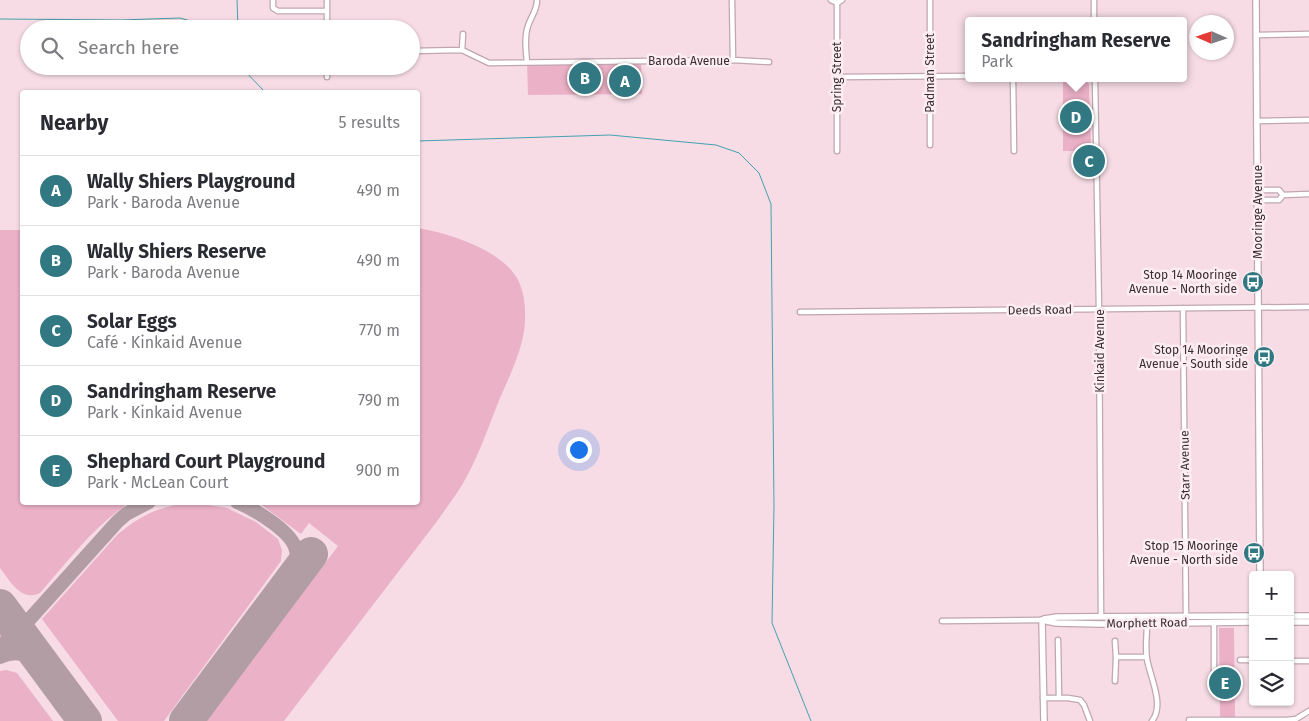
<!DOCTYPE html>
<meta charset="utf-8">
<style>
:root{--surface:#fff;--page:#f7f7f7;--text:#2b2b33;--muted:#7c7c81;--line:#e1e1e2;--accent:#317882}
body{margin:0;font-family:"Fira Sans",sans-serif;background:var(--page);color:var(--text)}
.controls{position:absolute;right:15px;bottom:15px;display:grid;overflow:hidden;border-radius:5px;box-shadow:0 1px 4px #0004}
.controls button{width:45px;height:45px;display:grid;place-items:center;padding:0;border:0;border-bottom:1px solid var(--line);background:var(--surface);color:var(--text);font:25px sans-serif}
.compass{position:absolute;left:1189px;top:15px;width:45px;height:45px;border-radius:50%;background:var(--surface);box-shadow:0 1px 4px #0004;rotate:273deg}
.you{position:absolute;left:578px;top:449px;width:18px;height:18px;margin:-12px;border:4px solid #fff;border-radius:50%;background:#1a73e8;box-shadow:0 0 0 8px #1a73e833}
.badge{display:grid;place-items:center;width:32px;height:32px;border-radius:50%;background:var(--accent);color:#fff;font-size:16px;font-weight:700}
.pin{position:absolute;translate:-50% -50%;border:2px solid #fff;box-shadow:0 1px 5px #0006}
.popup{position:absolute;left:965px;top:17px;width:222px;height:65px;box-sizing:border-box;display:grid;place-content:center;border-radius:5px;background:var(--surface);filter:drop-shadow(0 1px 4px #0005);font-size:16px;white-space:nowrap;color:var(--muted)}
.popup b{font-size:19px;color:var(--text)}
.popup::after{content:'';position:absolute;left:50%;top:100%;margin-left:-10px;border:10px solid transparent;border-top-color:var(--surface)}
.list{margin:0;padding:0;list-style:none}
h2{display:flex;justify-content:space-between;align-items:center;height:65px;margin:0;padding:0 20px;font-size:21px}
h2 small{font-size:16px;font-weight:400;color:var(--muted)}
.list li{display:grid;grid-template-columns:32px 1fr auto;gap:15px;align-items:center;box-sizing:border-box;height:70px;padding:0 20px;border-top:1px solid var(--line)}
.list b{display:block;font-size:19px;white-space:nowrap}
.list p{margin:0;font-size:16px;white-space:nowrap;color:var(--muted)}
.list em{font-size:16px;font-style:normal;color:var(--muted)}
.icon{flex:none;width:28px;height:28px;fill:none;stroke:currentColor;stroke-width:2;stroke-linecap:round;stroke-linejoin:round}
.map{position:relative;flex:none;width:1309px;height:721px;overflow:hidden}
.search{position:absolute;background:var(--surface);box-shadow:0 1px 4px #0004;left:20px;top:20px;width:400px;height:55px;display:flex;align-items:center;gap:12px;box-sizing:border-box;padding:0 18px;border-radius:28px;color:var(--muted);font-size:19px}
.panel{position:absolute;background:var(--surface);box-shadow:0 1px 4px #0004;left:20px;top:90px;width:400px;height:415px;border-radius:5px}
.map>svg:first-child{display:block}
</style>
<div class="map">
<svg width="1309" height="721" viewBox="0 0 1309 721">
<rect width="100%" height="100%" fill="#f7dce6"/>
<path fill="#ebb1c7" d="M641,61L642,94L528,95L527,62Z
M1063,81H1086L1089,84L1091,151H1063Z
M418,228C448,233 496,248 515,275C527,292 527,322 522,341C517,361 508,380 500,398C488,428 478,458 462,485C455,497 446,508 438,520L284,721H207L338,546L309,523L301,534L259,503L418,502Z
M0,230H22V502L129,503C94,526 68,561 40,593C21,602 10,581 0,568Z
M195,503L227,508L256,522L278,539L282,550L281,561L164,721H118L42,619L117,535C140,515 164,504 195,503Z
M1234,628L1235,717H1220L1219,628Z
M6,670L17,673L53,721H0V671Z"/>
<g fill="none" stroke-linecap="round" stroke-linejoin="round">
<path stroke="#44a1af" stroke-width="1" d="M237,0L238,29
M0,19L121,20L180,18L202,24L208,29
M240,66L265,92
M418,141L610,135L716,145L739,153L759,173L771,204L774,506L772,623L811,721"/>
<path stroke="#b29da4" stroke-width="14" d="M237,502C254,509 289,530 295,547C299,557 296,568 293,578
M19,631L117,522L126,514L149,502
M0,654C11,638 10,626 2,609
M0,657C16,649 31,654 44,666"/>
<path stroke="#b29da4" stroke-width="34" d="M0,606L85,721
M186,721L311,554"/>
<g stroke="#c0a6b0" stroke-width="7">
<path id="minor" d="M273,0V8L278,11H327
M327,0V29
M732,0L733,60
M831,0L837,3L842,0
M1094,0V21
M837,3V151
M1257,35L1309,34
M462,50L463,34
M411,51L462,50L489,63L733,60L769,62
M527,62C526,51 524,37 528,26C531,16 537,11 537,0
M327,66V77
M837,77L968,76
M1013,78L1014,151
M1095,78L1099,309L1101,617
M1257,121L1309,120
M930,145V0
M1258,190H1279L1283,195
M1258,200H1279L1283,195L1309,194
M1183,308L1186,617
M800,312L1309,307
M942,621L1042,620
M1214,622V677
M1147,623C1147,635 1145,648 1147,659C1150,677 1165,705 1152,721
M1058,640L1059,698
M1116,657H1146
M1240,660H1253
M1290,661H1309
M1115,681L1116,657L1115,641
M1043,698H1068L1080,700L1084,705L1090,721
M1189,720H1287L1296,719L1309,711"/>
</g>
<g stroke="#c0a6b0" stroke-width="8">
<path id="tertiary" d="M1256,0L1260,575
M1290,616H1309
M1044,619L1057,617L1253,616
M1042,620L1056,623L1101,624L1253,622
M1042,620L1044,721
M1290,622H1309"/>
</g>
<use href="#minor" stroke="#fff" stroke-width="4.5"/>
<use href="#tertiary" stroke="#fff" stroke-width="5.5"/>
</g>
<defs>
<g id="bus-disc" transform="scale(1.125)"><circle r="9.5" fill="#317882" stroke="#fdedf2"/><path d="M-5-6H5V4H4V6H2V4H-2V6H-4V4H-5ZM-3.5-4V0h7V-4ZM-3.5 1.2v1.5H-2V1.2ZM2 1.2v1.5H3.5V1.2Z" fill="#fff"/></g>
</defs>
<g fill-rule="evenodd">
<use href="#bus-disc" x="1253" y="282"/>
<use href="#bus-disc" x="1264" y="357"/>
<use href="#bus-disc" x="1254" y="553"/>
</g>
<g text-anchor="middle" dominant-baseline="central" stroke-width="5" stroke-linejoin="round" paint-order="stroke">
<g font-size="12" fill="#382e31" stroke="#fdedf2">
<text x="689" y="61">Baroda Avenue</text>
<text transform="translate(930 73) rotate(-90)">Padman Street</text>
<text transform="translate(837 77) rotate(-90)">Spring Street</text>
<text transform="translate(1258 212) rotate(-90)">Mooringe Avenue</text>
<text transform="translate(1040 310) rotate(-1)">Deeds Road</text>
<text transform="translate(1100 351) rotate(-90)">Kinkaid Avenue</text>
<text transform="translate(1185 465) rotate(-91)">Starr Avenue</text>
<text transform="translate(1147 623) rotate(-1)">Morphett Road</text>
</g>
<g font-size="12" fill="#382e31" stroke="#fdedf2" text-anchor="end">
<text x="1237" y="275">Stop 14 Mooringe<tspan x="1237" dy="14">Avenue - North side</tspan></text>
<text x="1248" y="350">Stop 14 Mooringe<tspan x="1248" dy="14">Avenue - South side</tspan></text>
<text x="1238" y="546">Stop 15 Mooringe<tspan x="1238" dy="14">Avenue - North side</tspan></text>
</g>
</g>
</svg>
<div class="controls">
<button>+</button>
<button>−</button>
<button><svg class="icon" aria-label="layers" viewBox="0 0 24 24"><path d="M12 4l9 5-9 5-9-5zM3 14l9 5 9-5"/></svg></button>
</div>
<svg class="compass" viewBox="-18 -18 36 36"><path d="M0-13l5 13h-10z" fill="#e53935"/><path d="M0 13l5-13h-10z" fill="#7c7c81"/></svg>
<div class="you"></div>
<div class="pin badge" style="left:625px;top:81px">A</div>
<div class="pin badge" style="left:585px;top:78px">B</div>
<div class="pin badge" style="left:1089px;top:161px">C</div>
<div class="pin badge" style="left:1076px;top:117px">D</div>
<div class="popup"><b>Sandringham Reserve</b>Park</div>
<div class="pin badge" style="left:1225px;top:683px">E</div>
<div class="search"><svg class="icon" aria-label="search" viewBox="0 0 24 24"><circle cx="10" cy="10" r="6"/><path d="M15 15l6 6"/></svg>Search here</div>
<section class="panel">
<h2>Nearby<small>5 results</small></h2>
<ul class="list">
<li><span class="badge">A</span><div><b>Wally Shiers Playground</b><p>Park · Baroda Avenue</p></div><em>490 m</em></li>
<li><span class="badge">B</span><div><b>Wally Shiers Reserve</b><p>Park · Baroda Avenue</p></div><em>490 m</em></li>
<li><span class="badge">C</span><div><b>Solar Eggs</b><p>Café · Kinkaid Avenue</p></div><em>770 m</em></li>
<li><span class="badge">D</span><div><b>Sandringham Reserve</b><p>Park · Kinkaid Avenue</p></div><em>790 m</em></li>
<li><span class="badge">E</span><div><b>Shephard Court Playground</b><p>Park · McLean Court</p></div><em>900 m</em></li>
</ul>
</section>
</div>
